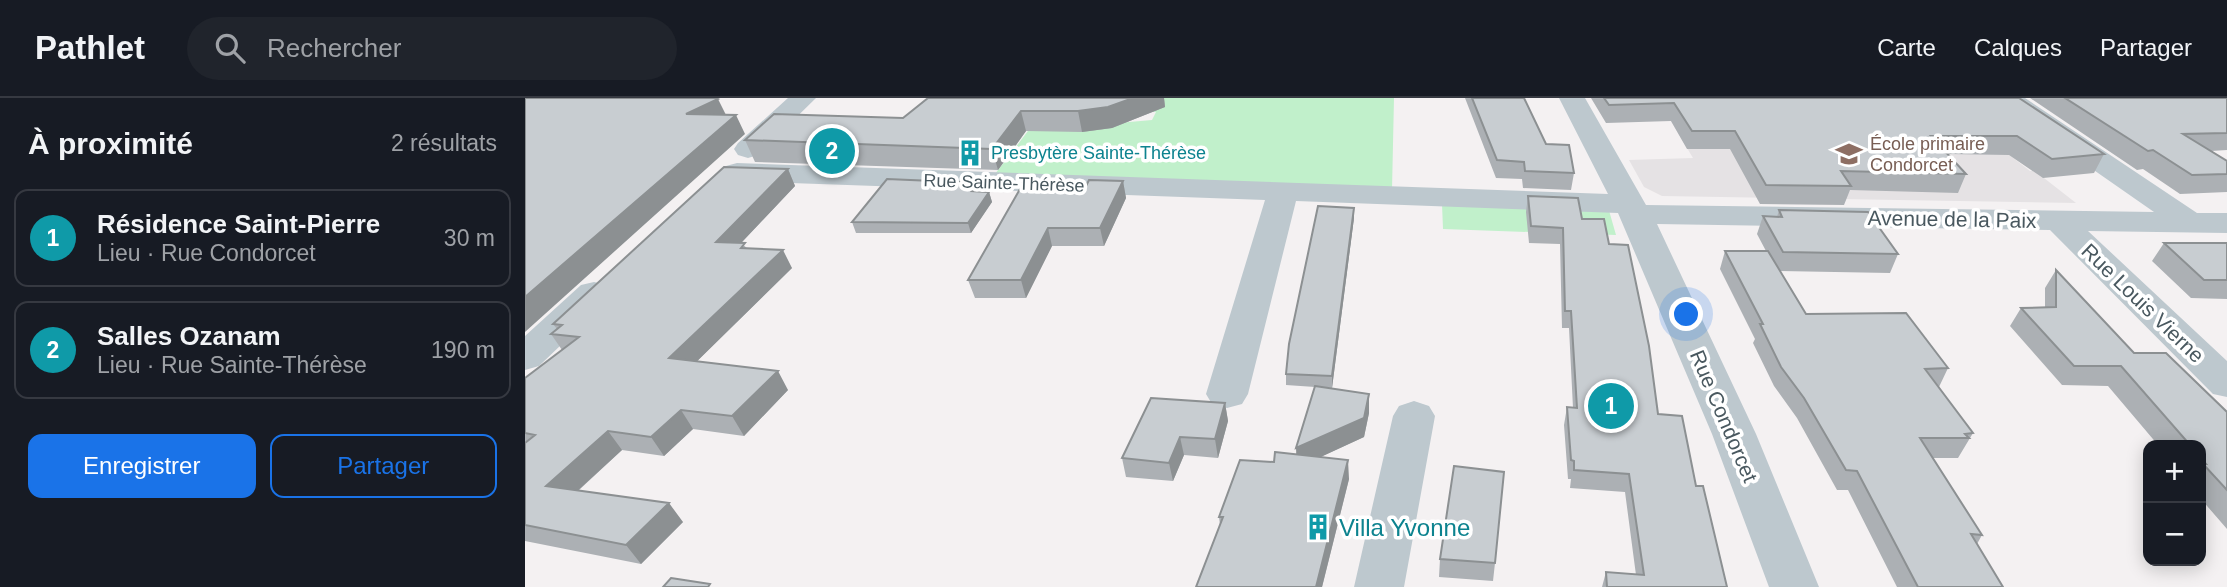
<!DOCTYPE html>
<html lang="fr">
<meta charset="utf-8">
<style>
:root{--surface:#171b24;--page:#20242c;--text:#f1f3f6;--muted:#9ea1a6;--line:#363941;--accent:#1a73e8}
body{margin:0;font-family:Helvetica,sans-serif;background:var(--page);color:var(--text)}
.controls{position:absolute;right:21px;bottom:21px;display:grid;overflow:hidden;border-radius:14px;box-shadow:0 4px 18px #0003}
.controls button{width:63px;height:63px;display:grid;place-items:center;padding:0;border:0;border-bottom:2px solid var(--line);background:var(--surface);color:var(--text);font:35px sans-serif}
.you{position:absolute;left:1162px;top:217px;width:24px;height:24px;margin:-18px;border:5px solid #fff;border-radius:50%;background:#1a73e8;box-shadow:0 0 0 10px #1a73e833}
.badge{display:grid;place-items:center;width:46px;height:46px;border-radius:50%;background:var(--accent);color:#fff;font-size:23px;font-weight:700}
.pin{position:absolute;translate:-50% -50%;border:4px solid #fff;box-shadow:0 2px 7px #0006}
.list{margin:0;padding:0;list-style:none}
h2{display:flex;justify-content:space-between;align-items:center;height:91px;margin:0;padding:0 28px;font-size:30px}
h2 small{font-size:23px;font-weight:400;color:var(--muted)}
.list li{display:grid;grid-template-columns:46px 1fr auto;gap:21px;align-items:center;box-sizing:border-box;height:98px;margin:0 14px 14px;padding:0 14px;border:2px solid var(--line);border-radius:14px}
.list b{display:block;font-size:26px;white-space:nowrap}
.list p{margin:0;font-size:23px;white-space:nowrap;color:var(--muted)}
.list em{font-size:23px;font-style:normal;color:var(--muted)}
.actions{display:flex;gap:14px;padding:21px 28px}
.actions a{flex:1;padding:16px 0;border:2px solid var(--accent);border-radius:14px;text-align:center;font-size:24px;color:var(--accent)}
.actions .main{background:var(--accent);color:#fff}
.icon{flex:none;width:38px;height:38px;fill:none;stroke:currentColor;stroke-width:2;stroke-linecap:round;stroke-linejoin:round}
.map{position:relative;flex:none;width:1702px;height:489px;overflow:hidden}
header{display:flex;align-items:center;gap:42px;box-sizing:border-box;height:98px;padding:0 35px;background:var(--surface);border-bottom:2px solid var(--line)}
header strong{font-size:33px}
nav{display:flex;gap:38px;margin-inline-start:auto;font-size:24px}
.search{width:490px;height:63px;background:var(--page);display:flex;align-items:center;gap:18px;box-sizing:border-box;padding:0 24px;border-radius:38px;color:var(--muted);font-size:26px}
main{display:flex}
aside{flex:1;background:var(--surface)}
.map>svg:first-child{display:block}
</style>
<header>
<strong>Pathlet</strong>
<div class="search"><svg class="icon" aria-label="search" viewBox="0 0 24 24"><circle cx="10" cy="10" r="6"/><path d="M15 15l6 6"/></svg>Rechercher</div>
<nav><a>Carte</a><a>Calques</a><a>Partager</a></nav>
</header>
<main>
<aside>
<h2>À proximité<small>2 résultats</small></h2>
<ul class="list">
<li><span class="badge" style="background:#0f9aa8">1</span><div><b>Résidence Saint-Pierre</b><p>Lieu · Rue Condorcet</p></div><em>30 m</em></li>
<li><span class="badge" style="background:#0f9aa8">2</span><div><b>Salles Ozanam</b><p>Lieu · Rue Sainte-Thérèse</p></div><em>190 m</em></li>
</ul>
<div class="actions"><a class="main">Enregistrer</a><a>Partager</a></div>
</aside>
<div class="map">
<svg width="1702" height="489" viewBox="0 0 1702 489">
<rect width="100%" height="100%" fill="#f4f1f2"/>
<path fill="#e5e2e4" d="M1132,0H1411L1505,73H1510L1551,105L1137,98L1119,89L1104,62L1168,60Z"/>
<path fill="#c1f0cb" d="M573,0H869L867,92L470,76L503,33L627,22L631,14L614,13Z
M917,106L1083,109L1091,137L918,131Z"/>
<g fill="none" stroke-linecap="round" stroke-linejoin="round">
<path fill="#bdc8ce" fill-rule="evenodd" d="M263,0H291L233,57L223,60L213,57L209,51L213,45Z
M1034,0H1060L1121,107L1629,114L1474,6L1470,0H1500L1672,115H1702V135L1563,133L1702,263V299L1688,296L1525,132L1132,126L1231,336L1294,489H1244L1187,336L1093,115L771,103L723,296L717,306L702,310L687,306L681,296L740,102L212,83L201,80L197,74L201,68L212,65L1083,96Z
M69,184L82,187L87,195L82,203L14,268L0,272V238L56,187Z
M889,303L904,308L910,318L879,489H829L868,318L874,308Z"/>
</g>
<path fill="#acb0b4" d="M403,0H639L640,9L587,30L557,34L501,33L473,72L230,64L220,42L378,20Z
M940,0H999L1021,46L1049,75L1046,92L998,90L997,81L971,80Z
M1066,0H1494L1579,56L1569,75L1518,80L1484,57L1423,56L1441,76L1433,95L1325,92L1319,107L1235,106L1205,51H1162L1146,23L1081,25Z
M1505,0H1702V52L1686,53L1702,63V94L1655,96L1618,71L1612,72Z
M263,71L270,88L216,145L223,151L267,170L172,263L263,292L219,338L168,331L139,358L97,352L54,392L158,424L116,466L0,443V280L37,252L26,236L32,231L28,226Z
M598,83L601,100L579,148H527L501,200H450L443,182L559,92Z
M457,94H464L467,104L446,135H331L327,124Z
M1003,98L1057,121L1084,146L1133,316L1171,388L1202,489H1077L1081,474L1111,477L1100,394L1045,390L1046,381H1043L1039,327L1042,309L1048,310L1044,230H1037L1035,146L1004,145L1001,114Z
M1254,112L1373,156L1365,175L1255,173L1281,216L1423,270L1414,289L1448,335L1433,360H1408L1457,437L1452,446L1478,489H1372L1323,392H1312L1272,320L1249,288L1228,245L1230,241L1195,171L1200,153H1241L1232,136L1238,118L1252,119Z
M829,120L807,290L795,289L844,315L839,339L795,359L824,381L797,489H671L695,427L694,419L749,364L771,357L790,289L761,287V276Z
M1639,145H1702V201L1666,200L1627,163Z
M1531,172L1609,255L1702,314V431L1676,401V347H1633L1583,288L1537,287L1485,228L1496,210L1520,209V190Z
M700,305L703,323L693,360L659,357L648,383L601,379L597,360Z
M915,461L970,465L968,483L914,479Z"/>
<path fill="#8c9092" d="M608,0H639L640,9L587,30L557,34L553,13Z
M193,1L202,19L161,16Z
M496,13L501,33L473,72L467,51Z
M211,17L220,36L0,234V199Z
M263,71L270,88L200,162L191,144Z
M598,83L601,100L579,148L575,130Z
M454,85L457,95L447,93Z
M464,94L467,104L446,135L443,125Z
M829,110V120L807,290V278Z
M523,130L527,148L501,200L496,182Z
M258,152L267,170L156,279L144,260Z
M253,273L263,292L219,338L207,318Z
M844,296V315L839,339L772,370L771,350Z
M700,305L703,323L693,360L690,341Z
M156,312L168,331L139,358L126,339Z
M83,333L97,352L37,407L21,388Z
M655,339L659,357L648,383L644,365Z
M823,362L824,381L797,489H791Z
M144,405L158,424L116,466L101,447Z"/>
<path fill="#c8cdd1" stroke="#8c9092" stroke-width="2" d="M0,0H191L193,1L161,16L211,17L0,199Z
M403,0H608L583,9L553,13H496L467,51L220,42L249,16L378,20Z
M947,0H999L1021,46L1044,47L1049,75L1000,73L999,64L972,62Z
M1079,0H1494L1579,56L1527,61L1492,38H1406L1441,76L1316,73L1326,88L1241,87L1210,33H1167L1149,5L1084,7Z
M1540,0H1702V35L1658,36L1702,63V76L1667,77L1628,52L1623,53Z
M199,69L263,71L191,144L220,145L216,150L258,152L144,260L253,273L207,318L156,312L126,339L83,333L21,388L144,405L101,447L0,427V345L10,337L0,335V280L54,239L26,236L37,227L28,226Z
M362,81L454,85L447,93L464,94L443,125L327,124Z
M564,82L598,83L575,130H523L496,182H443L495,91L559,92Z
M1003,98L1053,100L1057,121H1079L1084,146L1103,147L1124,248L1133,316L1157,318L1171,388H1178L1202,489H1082L1081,474L1119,477L1104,376L1049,372V363L1046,362L1042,309L1052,310L1046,213H1040L1038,130L1006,128Z
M793,108L829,110L807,278L761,276L764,246Z
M1254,112L1343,114L1373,156L1258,154L1238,118L1257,119Z
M1639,145H1702V182H1679Z
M1200,153H1243L1281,216L1381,215L1423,270L1400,271L1448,335L1440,336L1444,340H1395L1457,437L1446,436L1478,489H1393L1332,373L1321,372L1279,300L1256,269L1235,226H1238Z
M1531,172L1609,255H1641L1702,314V392L1678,366H1681L1676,360V347H1665L1596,268H1549L1496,210L1531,209Z
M790,288L844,296L839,320L771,350Z
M626,300L700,305L690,341L655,339L644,365L597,360Z
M750,354L823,362L791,489H671L698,419H694L715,362L749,364Z
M929,368L979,374L970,465L915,461Z
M146,480L185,486L183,489H138Z"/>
<defs>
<g id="building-bare" transform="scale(2.1)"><path d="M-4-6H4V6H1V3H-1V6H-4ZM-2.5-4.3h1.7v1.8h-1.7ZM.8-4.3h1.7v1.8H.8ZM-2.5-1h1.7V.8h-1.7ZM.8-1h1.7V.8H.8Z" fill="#0f9aa8" stroke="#fff" stroke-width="2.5" paint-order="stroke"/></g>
<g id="school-bare" transform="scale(2.1)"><path d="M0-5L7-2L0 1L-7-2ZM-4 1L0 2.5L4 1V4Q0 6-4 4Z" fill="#8d6e63" stroke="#fff" stroke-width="2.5" paint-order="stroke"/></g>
</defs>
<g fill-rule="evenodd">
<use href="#building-bare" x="445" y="55"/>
<use href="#school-bare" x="1324" y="56"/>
<use href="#building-bare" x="793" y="429"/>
</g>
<g text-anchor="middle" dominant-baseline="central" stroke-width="7" stroke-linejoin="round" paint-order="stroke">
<g font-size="18" fill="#785e54" stroke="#fff" text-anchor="start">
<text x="1345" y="46">École primaire<tspan x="1345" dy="21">Condorcet</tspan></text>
</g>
<g font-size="18" fill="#0d838f" stroke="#fff" text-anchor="start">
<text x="466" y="55">Presbytère Sainte-Thérèse</text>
</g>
<g font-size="18" fill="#49585f" stroke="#fff">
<text transform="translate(479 85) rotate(2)">Rue Sainte-Thérèse</text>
</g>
<g font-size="21" fill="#49585f" stroke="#fff">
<text transform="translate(1427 121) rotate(1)">Avenue de la Paix</text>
<text transform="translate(1618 205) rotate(44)">Rue Louis Vierne</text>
<text transform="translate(1199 318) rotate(67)">Rue Condorcet</text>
</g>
<g font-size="24" fill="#0d838f" stroke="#fff" text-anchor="start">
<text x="814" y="429">Villa Yvonne</text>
</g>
</g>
</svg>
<div class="controls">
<button>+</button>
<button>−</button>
</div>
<div class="you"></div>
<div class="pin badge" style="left:1086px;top:308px;background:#0f9aa8">1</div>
<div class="pin badge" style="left:307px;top:53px;background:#0f9aa8">2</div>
</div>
</main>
